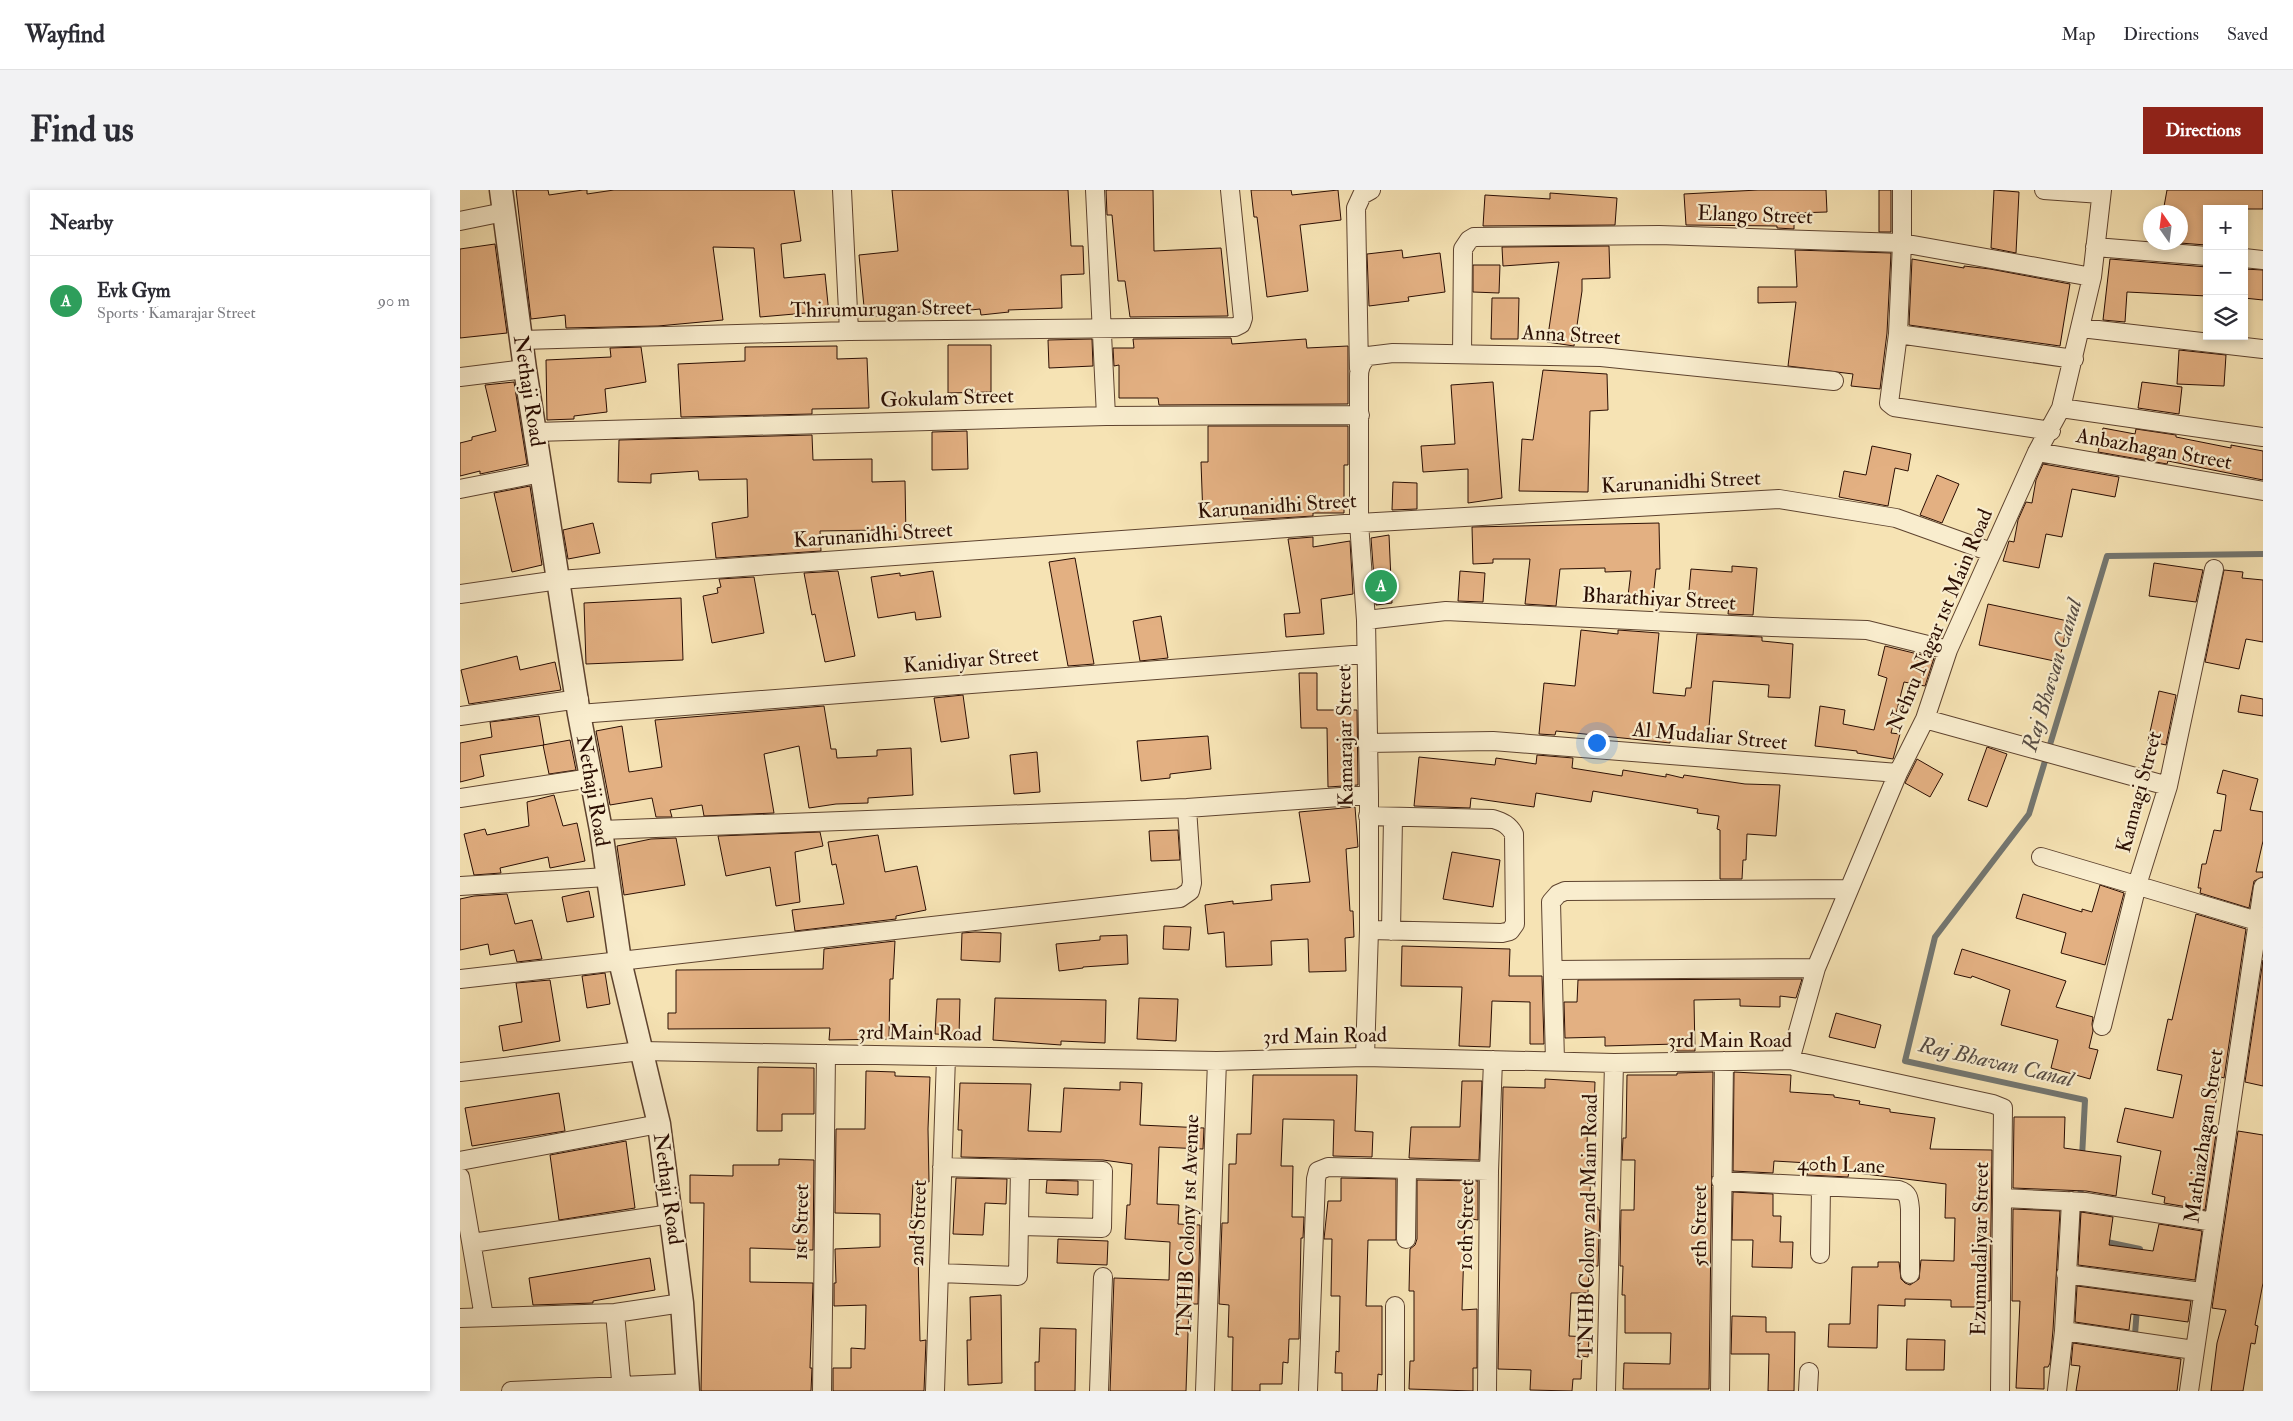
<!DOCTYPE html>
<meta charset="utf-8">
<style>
:root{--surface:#fff;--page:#f2f2f3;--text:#2b2b33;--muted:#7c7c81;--line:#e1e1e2;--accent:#8f2418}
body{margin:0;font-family:"IM FELL Double Pica",serif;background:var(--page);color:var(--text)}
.controls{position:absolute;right:15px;top:15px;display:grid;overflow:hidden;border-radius:0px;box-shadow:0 2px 8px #0003}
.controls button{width:45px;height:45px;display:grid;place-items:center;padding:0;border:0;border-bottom:1px solid var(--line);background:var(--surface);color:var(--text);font:25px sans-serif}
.compass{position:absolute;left:1683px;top:15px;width:45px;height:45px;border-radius:50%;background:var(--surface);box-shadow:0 2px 8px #0003;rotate:346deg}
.you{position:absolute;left:1136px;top:552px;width:18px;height:18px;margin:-12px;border:4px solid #fff;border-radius:50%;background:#1a73e8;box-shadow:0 0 0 8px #1a73e833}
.badge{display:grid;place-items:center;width:32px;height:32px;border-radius:50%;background:var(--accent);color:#fff;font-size:16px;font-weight:700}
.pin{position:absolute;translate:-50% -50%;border:2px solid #fff;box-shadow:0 1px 5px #0006}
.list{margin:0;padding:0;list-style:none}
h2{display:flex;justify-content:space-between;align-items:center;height:65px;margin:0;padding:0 20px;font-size:21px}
h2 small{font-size:16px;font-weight:400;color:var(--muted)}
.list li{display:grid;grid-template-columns:32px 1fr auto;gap:15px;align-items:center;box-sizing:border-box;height:90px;padding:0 20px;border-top:1px solid var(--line)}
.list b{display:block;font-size:19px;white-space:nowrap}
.list p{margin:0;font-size:16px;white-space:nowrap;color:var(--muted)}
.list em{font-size:16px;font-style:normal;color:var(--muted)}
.icon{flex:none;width:28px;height:28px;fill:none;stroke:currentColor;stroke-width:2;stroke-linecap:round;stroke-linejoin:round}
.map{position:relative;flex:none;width:1803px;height:1201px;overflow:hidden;border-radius:0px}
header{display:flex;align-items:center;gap:30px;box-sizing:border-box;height:70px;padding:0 25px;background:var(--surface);border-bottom:1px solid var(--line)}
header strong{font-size:24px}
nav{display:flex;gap:28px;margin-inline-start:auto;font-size:18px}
.intro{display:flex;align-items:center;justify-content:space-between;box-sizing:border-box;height:120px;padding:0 30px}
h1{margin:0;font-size:35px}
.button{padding:12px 22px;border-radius:0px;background:var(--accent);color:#fff;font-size:18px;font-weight:700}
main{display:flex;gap:30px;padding:0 30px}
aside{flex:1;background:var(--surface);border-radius:0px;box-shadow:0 2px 8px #0003}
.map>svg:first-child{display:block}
</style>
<header>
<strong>Wayfind</strong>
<nav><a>Map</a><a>Directions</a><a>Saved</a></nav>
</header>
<div class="intro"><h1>Find us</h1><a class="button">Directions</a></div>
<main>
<aside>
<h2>Nearby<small></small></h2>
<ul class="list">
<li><span class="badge" style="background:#2e9e5b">A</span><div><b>Evk Gym</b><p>Sports · Kamarajar Street</p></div><em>90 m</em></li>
</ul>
</aside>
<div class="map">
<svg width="1803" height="1201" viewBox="0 0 1803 1201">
<rect width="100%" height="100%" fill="#f6e3b4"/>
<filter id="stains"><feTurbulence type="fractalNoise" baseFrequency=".004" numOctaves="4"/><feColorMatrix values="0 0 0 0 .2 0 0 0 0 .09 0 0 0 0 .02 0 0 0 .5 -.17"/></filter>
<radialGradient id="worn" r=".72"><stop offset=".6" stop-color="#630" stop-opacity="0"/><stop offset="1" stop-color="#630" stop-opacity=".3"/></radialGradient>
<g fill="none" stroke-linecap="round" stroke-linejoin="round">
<path stroke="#737670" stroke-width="6" d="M1622,967L1625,910L1445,871L1475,747L1569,624L1647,366L1803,364
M1621,992L1619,1047L1627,1048
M1642,1051L1680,1059L1679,1063
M1673,1171L1677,1118"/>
</g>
<path fill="#e3b082" stroke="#2b0e03" d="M56,0H88L89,5L123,0H127V4L154,0H334L341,51L321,54L324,88L365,84L369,124L346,126V123L300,127L294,58L253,57L263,130L198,136L106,138L105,125L71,129Z
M432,0H608L611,56H623L624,84L601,85L602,118L548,120L549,122L521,125L520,119L483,123L482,120L405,127L399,65L438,61Z
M646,0H693L694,61L761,58L768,126L670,127L665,91H658L652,25H647Z
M791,0H831L832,5L878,0L881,30L840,35L848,101L807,107L797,27H794Z
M1298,0H1366L1367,22L1334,23V39L1317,38V36L1226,35L1224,4Z
M1419,0H1431V42H1419Z
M1534,0L1559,2L1556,63L1531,58Z
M1707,0H1803V19H1747L1746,55L1720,53V22H1703Z
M1090,3L1157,8L1155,35L1023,36L1025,5L1090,9Z
M35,54L47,143L0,148V59Z
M1149,56L1150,88L1122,89V101L1114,156L1087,152L1099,72L1043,76L1042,57Z
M942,60L943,68L980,63L985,102L948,107L949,111L909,116L907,64Z
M1335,60L1431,63L1427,143L1420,199L1391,196L1393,184L1328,176L1336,112L1298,113V97H1337Z
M1452,69L1504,78V76L1530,79L1610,94L1600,156L1449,135Z
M1650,69L1747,77V106L1667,102L1665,132L1643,130Z
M1013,75H1040L1039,103L1013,102Z
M1784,79L1803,80V110L1784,108Z
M1032,108H1059L1058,149H1031Z
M771,148L772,154L846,149L847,158L888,156V214L699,215L698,208H659V175L654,176L653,158H674L673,149Z
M632,149L633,176L589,178L588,150Z
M488,155H531V202L488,203Z
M377,156V169L407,168L409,218L352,219V224L221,227L218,174L285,171V157Z
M181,157L186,192L145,199L147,222L114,226V229L87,230L86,170L151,167L150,158Z
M1719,160L1766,165L1764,196L1717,194Z
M1083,180L1147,184L1148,220L1130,221L1128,302L1059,301L1062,249L1073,250Z
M54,192L67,274L20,284V281L0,286V253L12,250V247L36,241L25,195Z
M1033,192L1042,308L1008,313V279L963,282L961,256L995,254L991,195Z
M1682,192L1722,197L1719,224L1678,218Z
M748,236H888V275H884V323H853V326L804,329H783V326L743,328L741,272H748Z
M1643,238L1675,244L1676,239L1716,245V247L1771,258V255L1803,261V290L1708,271L1707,274L1638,262Z
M507,241L508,279L472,280V242Z
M352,245L353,270L412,269V292L445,291L446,347L417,348V340L360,341L361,361L256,368L252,333L288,327L287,289L239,290L238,281L191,284V293L158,292L159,250Z
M1412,256L1451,264L1448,281L1435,278L1428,316L1379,307L1384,281L1406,285Z
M1583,274L1659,287L1655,307L1612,299L1602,347L1586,344L1579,378L1543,371L1549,351L1554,352L1558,330L1566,312L1572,313L1576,290Z
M1477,285L1499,294L1482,333L1460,325Z
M933,292L957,293V319L932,320Z
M70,296L82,375L52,382L34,303Z
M133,333L140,363L108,369L103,340Z
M1199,333L1200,379H1196L1193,408L1168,406L1171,381L1145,382V378L1100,379L1096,416L1065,414L1070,369H1033V373L1013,374L1012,337Z
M929,345L932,413L916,415L911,348Z
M853,347V357L890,351L893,404L861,409L864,444L826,447L824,424L840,423L828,349Z
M615,368L634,474L608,476L589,372Z
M1694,373L1743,380L1736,412L1689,406Z
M1272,376L1297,378L1293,425L1268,424L1269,414L1228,411L1231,379L1272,382Z
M1764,380L1783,382L1782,388L1803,390V452L1786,449L1779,479L1745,472Z
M378,381L395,466L365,472L355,424L352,425L344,383Z
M473,381L481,427L456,430L455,422L418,428L411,387L440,383V386Z
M1000,381L1025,383L1023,412L998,411Z
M294,387L304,443L252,453L243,406L258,403L257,398L261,397L259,389Z
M221,408L223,470L126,474L124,413Z
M1528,414L1608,431L1599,472L1519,455Z
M701,426L708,468L680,471L673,431Z
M1121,440L1158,444V440L1199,443L1193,503L1225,506L1226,498H1231L1237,444L1302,447V451L1333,454L1330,508L1308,507L1309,495L1253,491L1248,548L1211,545L1210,553L1096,541L1095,545L1079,544L1084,493L1115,496Z
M1425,456L1474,468L1465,496L1444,492L1431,543L1440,544L1433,569L1397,563V561L1355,556L1360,516L1385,520L1383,534L1414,540L1427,488L1418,485Z
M57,466L60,480L95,472L101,500L9,514L1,480Z
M839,483H857V520H897L898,595L868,597L867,538H841Z
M1699,501L1716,505L1706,555L1688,551Z
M503,505L509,548L481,552L474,508Z
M1781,505L1803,509V526L1778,522Z
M364,516L371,559H376L377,568L417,566V560L451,558L453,605L408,608V613L376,614L349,618L339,556L304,564L314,623L244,626L242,615L210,620L212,627H196L192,608L150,615L136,541L162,536L169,582L202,577L195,530Z
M79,526L84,555L20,565L24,586L0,592V553L32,547L30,532Z
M748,546L751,579L710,584V588L681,591L677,551Z
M110,550L116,580L89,584L83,555Z
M1527,557L1547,564L1527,617L1508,610Z
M577,562L580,602L554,604L550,565Z
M1077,565L1113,568L1112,578L1162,586L1163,580L1206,587V584L1223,588L1224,585L1285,594L1320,595L1316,646L1287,644L1286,670H1283L1282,689H1260V640L1257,639L1259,626L1237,623L1238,619L1133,601L1131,612L1076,603L1074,617L1011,608L1010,618L954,616L959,567L1035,575L1036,568L1076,574Z
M1457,569L1483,584L1470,607L1445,593Z
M1763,580L1798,589L1790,620L1803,622V651L1796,682H1803V687L1794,691L1789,718L1740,703L1741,698H1738L1742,674H1746L1754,640L1761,641L1766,605L1757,603Z
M94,605L103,636L117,633L125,671L90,678L88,667L40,678L41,683L14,685L4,644L25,639L27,645L69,636L67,612Z
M895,617L898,657L886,659L890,721H893L894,747L885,748L886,781L849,782L848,749L811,751L812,775L766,777L764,742L748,744L745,715L773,711V714L812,710L811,695L850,692L839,622Z
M718,640L720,670L691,671L689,641Z
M360,642L363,656L335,662L340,712L316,716L310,677L266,686L258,646Z
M418,645L425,682L457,676L466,720L436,726V729L335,741L332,720L384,714L376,674L372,675L368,652Z
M216,648L225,695L164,705L157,656L191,649Z
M992,662L1040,670L1033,717L983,709Z
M1640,695L1664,703L1645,775L1601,763L1606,743L1556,728L1563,704L1622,722V719L1632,722Z
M129,701L134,727L107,732L102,707Z
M47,704L55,734L72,730L82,769L57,772L54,760L30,765L28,754L0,760V709L14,706Z
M1736,724L1786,739L1764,888L1761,887L1751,935L1757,937L1745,1020L1704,1013L1705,1007L1692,1004L1701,961L1657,952L1665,918L1713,928L1722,885L1697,880L1708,829L1712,830Z
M704,736L731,737L729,760L703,759Z
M515,742L541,743L540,772L501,770L502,743Z
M667,745L668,774L623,777V778L599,781L596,754L640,750V746Z
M435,751L433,789H430L429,849L369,850L370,838L208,839V823H216V780L363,779L364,759Z
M942,756L1050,759L1049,786H1082L1084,854H1070V812L1032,811L1030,857L999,856L1002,797L941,796Z
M1502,759L1606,791L1596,817L1633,827L1632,834L1633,841L1629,858L1638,860L1630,889L1591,878L1598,850L1541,835L1550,800L1512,786L1511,788L1494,784Z
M1803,770V896L1785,892Z
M145,783L150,814L127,818L122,786Z
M1342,789L1336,808L1320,806V817L1280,816V809L1234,810L1235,861H1217L1216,854L1145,856V847L1105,848L1104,812H1117L1118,790Z
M90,790L100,851L43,861L39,836L62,832L56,793Z
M535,808L646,810L645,853L601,851V855L533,850Z
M679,808L718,809L716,851L677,849Z
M477,809H500L499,845L475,844Z
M1376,823L1421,835L1415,858L1369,847Z
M298,877L354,878V924H322V941H297Z
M406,881L435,882V886L470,887L468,939L469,992H453L451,1033H455L454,1063H458L460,1151L466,1150L464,1201H373V1178H391V1158L405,1159L406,1115L374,1116V1093H376L375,1059L420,1057V1024L375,1023L376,939H405Z
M1253,882L1249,1199H1163L1164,1173L1210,1174L1211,1143H1165V1105H1162L1163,1076H1160L1161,1020H1174L1175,970H1162L1163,948H1166L1167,885H1217V883Z
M1274,882L1331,885L1330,902L1374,905V907L1400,911L1399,914L1430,919V922L1475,928L1470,959L1532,960L1530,1111H1527V1117H1491V1110L1445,1109V1116L1418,1115L1417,1158L1368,1157L1369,1134H1390L1392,1077H1418V1072H1439L1441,1089L1445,1093L1450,1095L1459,1089L1461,1070L1494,1071L1495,1028H1485L1486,994L1389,982L1388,987L1347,985L1349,973L1314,971L1313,983L1273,981Z
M793,885H897L895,941L913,942L912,967L873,966L874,930L823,929L821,976H833L832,1027H844L843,1048H841L839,1149H829L828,1173L823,1172L822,1194H800V1201H772L773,1147H768L769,1115L759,1114L762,1033H768L769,974H776L777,944H791Z
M1085,889L1135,892L1134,920H1128L1127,958H1130L1128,986H1131L1129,1017H1138V1020H1140L1138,1076H1129L1128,1103H1111L1109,1146L1129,1147L1128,1167L1122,1166L1121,1189H1113L1112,1201L1070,1200L1071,1180L1038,1179L1043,897L1085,898Z
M1002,891H1022L1019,970L949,968L951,937H1000Z
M660,892L682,893L680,935L744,938L743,959L699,957L697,1014L719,1015L718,1034L740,1035L738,1114H729L726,1201H650L654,1088L709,1090L710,1052L665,1049L667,1015H670L672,974L643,970L501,967L502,940H498L500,893L571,894L568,941L601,942L604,898L660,900Z
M99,903L105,941L12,956L5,918Z
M1554,927H1605L1604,958L1661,966L1656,1006L1626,1001L1553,998Z
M1778,941L1803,945V1093L1795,1135L1798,1136L1795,1154L1791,1153L1783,1201H1751L1757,1153L1766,1120L1752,1118Z
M166,951L175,1018L99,1030L90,965Z
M319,969L354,970L353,1060L290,1058V1092L353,1093L350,1178H352L351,1201H241L244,1013H230V985L273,986V975H319Z
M496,988L547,989L546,1014L525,1013L523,1045L493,1044Z
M881,988L936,989V1050H908L906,1116H922V1185L918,1184L917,1201H882V1183H875L876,1161L879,1162L880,1106H871L872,1049H864L868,1011H881Z
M587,990L618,991V1005L586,1003Z
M957,990L1018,991V1030L1005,1028L1002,1120L1017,1119V1178H1013V1201L949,1199L950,1171H954V1101H949L950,1059L955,1055L957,1049Z
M1273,1002L1313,1004V1026H1321L1320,1052H1333L1332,1078L1292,1077L1293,1050H1272Z
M1553,1019L1600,1021L1593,1140L1590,1173L1588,1177H1584V1199L1556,1198L1560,1111H1552Z
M1621,1022L1653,1027L1649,1055L1693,1061L1699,1034L1742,1041L1735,1090L1618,1075Z
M598,1049L648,1051L647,1075L597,1073Z
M190,1068L195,1100L133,1111V1113L73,1115L69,1088Z
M1617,1096L1731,1111L1728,1132L1671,1124L1669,1140L1615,1132Z
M541,1105L542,1193L508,1195L507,1150H511L510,1107Z
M1272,1126L1306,1127V1142H1335L1334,1201H1308L1309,1164H1271Z
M580,1138L616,1139L615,1201H575V1172H579Z
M1447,1149L1485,1150L1484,1180H1446Z
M1613,1153L1721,1169L1717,1201H1616L1620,1176L1611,1175Z"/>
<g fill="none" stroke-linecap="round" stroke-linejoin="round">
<g stroke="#5e432f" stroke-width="20">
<path id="minor" d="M382,0L389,141
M635,0L646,226
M1442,0V53L1438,144L1429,213L1434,217L1591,241
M1584,0L1641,4
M0,31L44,22
M1635,57L1747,66
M1784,68L1803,70
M1621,138L1803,159
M1438,144L1614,169
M61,150L389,141L775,137L781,134L783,128L770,0
M1002,164L1003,59L1009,50L1014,47L1199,45L1442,53L1632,87
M899,179L896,18L902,5L911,0
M0,187L65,179
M1601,218L1803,247
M75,242L646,226L900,225
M1577,262L1803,301
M0,299L81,283
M0,404L99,390L899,333L1319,309L1436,328L1531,362
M906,430L986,421L1312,437L1407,440L1488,460
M119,524L906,464
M0,526L119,509
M1465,529L1708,596
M907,553L1033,551L1438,583
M0,608L131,588
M908,626L1033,629C1043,632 1049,635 1054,644L1055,734L1050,741L1042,743L909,740
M141,640L727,618L909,605
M1581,667L1797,731
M0,696L147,687
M931,741L933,628
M1093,780L1356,778
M0,789L720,708L730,701L732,693L727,618
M1642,836L1677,695L1708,596L1754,379
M905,867L909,740V605L906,430L899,333V187C899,178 901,173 908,166L933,163L1141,167L1374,191
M1330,870L1356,778L1438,583L1465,529L1488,460L1577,262L1601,218L1632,87L1642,0
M1095,871L1091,712L1098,704L1105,701L1389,699
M0,882L181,861L757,871L905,867L1154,873L1330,870L1533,914L1543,918L1540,1201
M0,971L199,934
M482,977L643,981L642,1038L560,1036
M0,987L24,1127
M1261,991L1439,1000C1449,1003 1449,1009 1450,1019V1084
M1543,1008L1625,1012L1754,1032
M946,1049L947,979
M12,1053L211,1024
M1360,1064L1361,997
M479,1083L558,1086L560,979
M1606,1084L1742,1102
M155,1123L162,1201
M0,1128L155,1123L222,1113
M1604,1141L1734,1160
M51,1201L228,1193
M362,1201L366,864
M475,1201L486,867
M639,1201L643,1087
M745,1201L757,871
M848,1201L856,989L858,981L868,977L1029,981
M935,1201V1116
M1027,1201L1029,981L1033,870
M1146,1201L1154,873
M1260,1201L1264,871
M1348,1201L1349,1182
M1597,1201L1604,1141L1611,1011
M1729,1201L1803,697"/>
</g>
<g stroke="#5e432f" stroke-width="25">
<path id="tertiary" d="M41,0L65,179L119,524L141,640L160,771L199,934L222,1113L228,1201"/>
</g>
<use href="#minor" stroke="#f9edce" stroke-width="18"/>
<use href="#tertiary" stroke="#f9edce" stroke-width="22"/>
</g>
<g text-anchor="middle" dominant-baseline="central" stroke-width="4.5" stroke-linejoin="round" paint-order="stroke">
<g font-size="21" fill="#2b0e03" stroke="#f9edce">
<text transform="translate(1295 25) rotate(2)">Elango Street</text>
<text transform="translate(421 119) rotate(-1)">Thirumurugan Street</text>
<text transform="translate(1111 145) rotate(3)">Anna Street</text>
<text transform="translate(69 201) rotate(81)">Nethaji Road</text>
<text transform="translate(487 208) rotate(-2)">Gokulam Street</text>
<text transform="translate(1694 259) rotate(10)">Anbazhagan Street</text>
<text transform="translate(1221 292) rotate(-3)">Karunanidhi Street</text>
<text transform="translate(817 316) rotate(-4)">Karunanidhi Street</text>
<text transform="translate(413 345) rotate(-4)">Karunanidhi Street</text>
<text transform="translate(1199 409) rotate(3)">Bharathiyar Street</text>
<text transform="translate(1480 430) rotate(-67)">Nehru Nagar 1st Main Road</text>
<text transform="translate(511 470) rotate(-5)">Kanidiyar Street</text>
<text transform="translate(885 546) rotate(-91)">Kamarajar Street</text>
<text transform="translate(1250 546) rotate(5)">Al Mudaliar Street</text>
<text transform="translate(133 601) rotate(80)">Nethaji Road</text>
<text transform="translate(1679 602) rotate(-75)">Kannagi Street</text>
<text transform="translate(460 843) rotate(1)">3rd Main Road</text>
<text transform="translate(865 846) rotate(-1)">3rd Main Road</text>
<text x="1270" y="850">3rd Main Road</text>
<text transform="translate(1744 946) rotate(-82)">Mathiazhagan Street</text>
<text transform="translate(1381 975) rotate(2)">40th Lane</text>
<text transform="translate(208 999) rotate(82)">Nethaji Road</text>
<text transform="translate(341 1032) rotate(-89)">1st Street</text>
<text transform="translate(458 1033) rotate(-88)">2nd Street</text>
<text transform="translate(728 1035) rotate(-88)">TNHB Colony 1st Avenue</text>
<text transform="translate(1006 1035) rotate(-89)">10th Street</text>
<text transform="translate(1128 1036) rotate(-89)">TNHB Colony 2nd Main Road</text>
<text transform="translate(1239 1036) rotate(-90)">5th Street</text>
<text transform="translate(1520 1059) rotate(-89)">Ezumudaliyar Street</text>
</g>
<g font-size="22" font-style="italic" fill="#554b43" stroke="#f9edce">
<text transform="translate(1592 485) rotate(-73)">Raj Bhavan Canal</text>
<text transform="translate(1536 872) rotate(13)">Raj Bhavan Canal</text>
</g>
</g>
<rect width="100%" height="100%" filter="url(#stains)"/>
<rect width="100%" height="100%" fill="url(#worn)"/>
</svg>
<div class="controls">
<button>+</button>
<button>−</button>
<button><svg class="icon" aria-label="layers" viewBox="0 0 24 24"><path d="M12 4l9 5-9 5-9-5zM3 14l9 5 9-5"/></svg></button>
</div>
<svg class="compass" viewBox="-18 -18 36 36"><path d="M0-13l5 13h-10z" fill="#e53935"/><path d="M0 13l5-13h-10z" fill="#7c7c81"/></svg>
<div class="you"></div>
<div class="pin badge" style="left:921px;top:396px;background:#2e9e5b">A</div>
</div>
</main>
